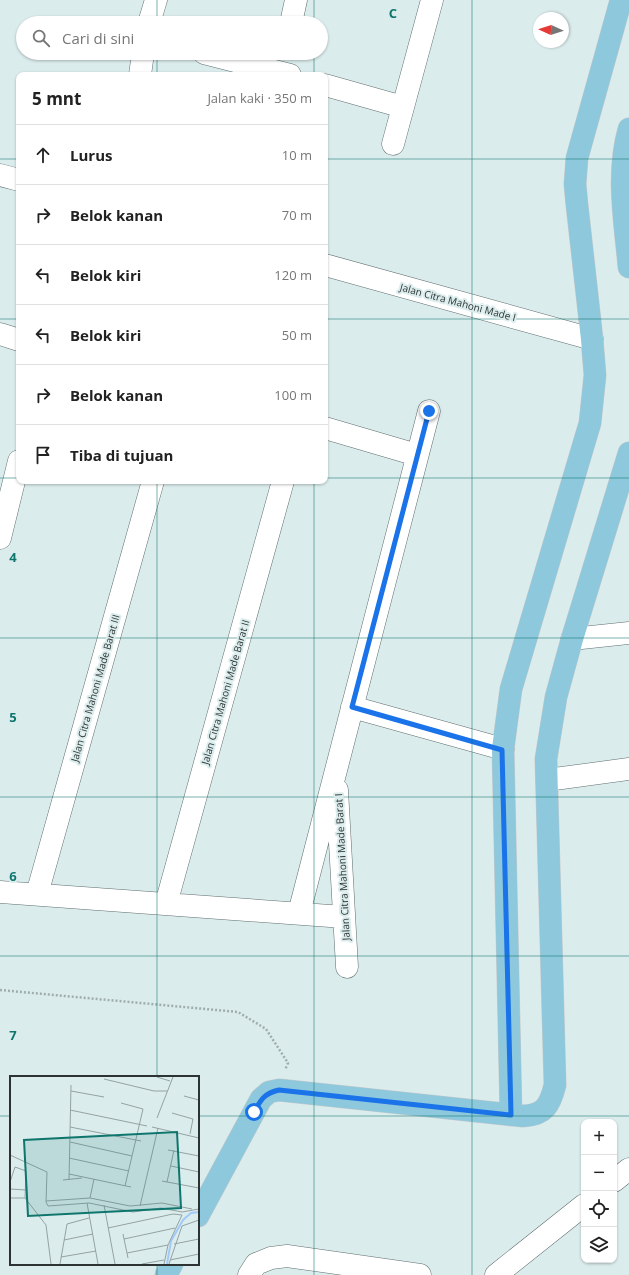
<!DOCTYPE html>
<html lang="id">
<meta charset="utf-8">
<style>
:root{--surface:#fff;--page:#f2f2f2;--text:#222;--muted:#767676;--line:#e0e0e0}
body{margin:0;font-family:"Open Sans",sans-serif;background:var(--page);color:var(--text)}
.controls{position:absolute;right:12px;bottom:12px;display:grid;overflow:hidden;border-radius:8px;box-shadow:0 1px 3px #0004}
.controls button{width:36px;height:36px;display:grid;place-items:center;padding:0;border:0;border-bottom:1px solid var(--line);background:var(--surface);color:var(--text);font:20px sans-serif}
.compass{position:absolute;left:533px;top:12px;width:36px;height:36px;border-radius:50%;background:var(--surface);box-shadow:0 1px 3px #0004;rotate:273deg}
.stop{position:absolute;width:12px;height:12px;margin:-9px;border:3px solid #1a73e8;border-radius:50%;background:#fff}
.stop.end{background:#1a73e8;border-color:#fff;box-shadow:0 1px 4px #0008}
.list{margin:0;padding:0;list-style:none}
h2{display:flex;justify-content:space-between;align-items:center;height:52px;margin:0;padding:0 16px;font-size:17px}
h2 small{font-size:13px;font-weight:400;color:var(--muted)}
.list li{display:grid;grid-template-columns:26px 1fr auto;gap:12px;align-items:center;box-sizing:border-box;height:60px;padding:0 16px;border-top:1px solid var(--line)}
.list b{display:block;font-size:15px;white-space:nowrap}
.list em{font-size:13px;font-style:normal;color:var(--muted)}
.icon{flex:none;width:22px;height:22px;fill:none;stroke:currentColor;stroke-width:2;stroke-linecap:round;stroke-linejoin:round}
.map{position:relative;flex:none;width:629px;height:1275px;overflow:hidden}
.search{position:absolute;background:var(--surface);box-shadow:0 1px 3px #0004;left:16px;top:16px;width:312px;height:44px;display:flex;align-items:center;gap:10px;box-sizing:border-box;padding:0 14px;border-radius:22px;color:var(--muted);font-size:15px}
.panel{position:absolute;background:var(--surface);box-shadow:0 1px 3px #0004;left:16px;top:72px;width:312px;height:412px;border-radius:8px}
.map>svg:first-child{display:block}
</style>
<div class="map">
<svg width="629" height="1275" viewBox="0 0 629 1275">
<rect width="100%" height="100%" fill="#dbeced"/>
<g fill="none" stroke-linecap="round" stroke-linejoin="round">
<g stroke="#606e6f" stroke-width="23">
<path id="minor" d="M149,23L156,0
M291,23L296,0
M204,53L290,75
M140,75L143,53
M325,85L403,107
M393,144L432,0
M0,175L19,180
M325,265L592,339
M0,334L19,340
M325,428L417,455
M0,538L19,461
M572,639L629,633
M352,707L503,749
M547,780L629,769
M337,790L347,967
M0,892L344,917
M37,894L153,481
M166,904L283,481
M299,913L429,411
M614,1181L629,1169
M249,1275L256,1264L271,1258L287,1256L420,1275
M496,1275L584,1205"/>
</g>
<g stroke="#c8caca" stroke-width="23">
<path id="major" d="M629,129C616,174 625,222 629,267
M511,1115L503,749L511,689L590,423L595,375L592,339L577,205L575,184L577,158L621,0
M198,1216L261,1099L269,1092L279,1090L523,1116C545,1115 550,1105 555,1085L546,759L556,697L572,639L629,453
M166,1275L172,1264"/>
</g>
<path stroke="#a0adae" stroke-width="2.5" stroke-dasharray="2 2" stroke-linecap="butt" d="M0,990L238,1012L266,1029L288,1063L285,1070"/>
<use href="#minor" stroke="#fff" stroke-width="22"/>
<use href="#major" stroke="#8dc8dd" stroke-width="22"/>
</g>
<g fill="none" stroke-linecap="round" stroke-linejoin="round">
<path stroke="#1a73e8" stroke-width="5" d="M254,1112C261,1099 265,1093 279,1090L511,1115L502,750L352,707L429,411"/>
</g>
<path fill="none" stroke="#0f766e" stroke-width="1" stroke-opacity="0.55" d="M157,0V23M314,0V23M472,0V1275M157,53V75M314,53V75M0,159H19M325,159H629M0,319H19M325,319H629M0,478H19M325,478H629M157,481V1077M314,481V1275M0,638H629M0,797H629M0,956H629M0,1116H11M198,1116H629M157,1264V1275"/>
<g text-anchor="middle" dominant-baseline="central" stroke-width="4" stroke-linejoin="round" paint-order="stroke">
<g font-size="10" fill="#2d3333" stroke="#dbeced">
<text transform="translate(458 302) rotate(15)">Jalan Citra Mahoni Made I</text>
<text transform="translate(95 688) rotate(-74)">Jalan Citra Mahoni Made Barat III</text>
<text transform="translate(225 692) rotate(-74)">Jalan Citra Mahoni Made Barat II</text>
<text transform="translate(342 867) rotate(-93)">Jalan Citra Mahoni Made Barat I</text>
</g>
</g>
<g transform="translate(10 1076)">
<rect width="189" height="189" fill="#dbeced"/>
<path fill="none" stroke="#a2caf8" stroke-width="2" d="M157,188L161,165L173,144L181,137L189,136"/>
<path fill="none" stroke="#95a2a3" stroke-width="1" d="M147,1L160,5M94,3L144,15H157M61,15L94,21M174,20L189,24M111,27L133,33L115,110M60,34L137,50M162,37L183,43L180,58M147,42L163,1M60,51L131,65M142,51L189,62M60,66L122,80M158,74L189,80M0,79L37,96L36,126L38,130L79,127L123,136L151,132L172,136L189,133M59,82L119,95M161,90L189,96M59,98L121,111M53,104L72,102M59,104L61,9M152,105L189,112M0,106L5,91L16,95L15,122L36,149L41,188M157,106L164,74M0,113L16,114M0,122H15M80,122L84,103M36,125L80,122L120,130L152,127L182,133M77,127L88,188M94,129L105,188M130,130L148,52M98,152L163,138L172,139L158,169L154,188M113,158L118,182M114,163L165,152M54,164L83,158M164,168L189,163M117,177L158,169M51,181L86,175M160,184L189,178M50,188L57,148L79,142M132,188L154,184M159,188L172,150L189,144"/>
<path fill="#0f766e" fill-opacity="0.15" stroke="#0f766e" stroke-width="2" d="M167,56L171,132L18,140L14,64Z"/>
<rect width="189" height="189" fill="none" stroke="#2d3333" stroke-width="2"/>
</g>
<g font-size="13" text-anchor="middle" font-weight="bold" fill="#0f766e" stroke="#dbeced" stroke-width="4" stroke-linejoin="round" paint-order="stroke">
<text x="393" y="18">C</text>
<text x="13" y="562">4</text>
<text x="13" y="722">5</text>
<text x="13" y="881">6</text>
<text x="13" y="1040">7</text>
</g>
</svg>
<div class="controls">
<button>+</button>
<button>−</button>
<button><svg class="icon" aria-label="locate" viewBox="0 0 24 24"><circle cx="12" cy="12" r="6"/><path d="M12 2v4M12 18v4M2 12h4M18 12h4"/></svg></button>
<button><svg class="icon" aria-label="layers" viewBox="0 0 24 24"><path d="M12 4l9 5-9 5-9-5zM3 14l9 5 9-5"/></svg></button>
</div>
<svg class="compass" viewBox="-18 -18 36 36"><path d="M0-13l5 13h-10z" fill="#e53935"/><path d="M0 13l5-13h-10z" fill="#767676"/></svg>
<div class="stop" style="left:254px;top:1112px"></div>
<div class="stop end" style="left:429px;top:411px"></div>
<div class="search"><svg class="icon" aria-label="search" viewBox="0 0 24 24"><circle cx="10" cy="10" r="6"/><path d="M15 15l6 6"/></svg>Cari di sini</div>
<section class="panel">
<h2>5 mnt<small>Jalan kaki · 350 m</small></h2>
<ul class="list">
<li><svg class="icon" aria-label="ahead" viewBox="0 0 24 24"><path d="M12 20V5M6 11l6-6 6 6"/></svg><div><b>Lurus</b></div><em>10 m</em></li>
<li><svg class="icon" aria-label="right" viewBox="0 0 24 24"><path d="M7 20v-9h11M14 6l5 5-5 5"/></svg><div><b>Belok kanan</b></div><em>70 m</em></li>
<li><svg class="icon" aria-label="left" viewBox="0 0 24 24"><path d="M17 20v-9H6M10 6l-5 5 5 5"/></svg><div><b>Belok kiri</b></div><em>120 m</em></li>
<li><svg class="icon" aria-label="left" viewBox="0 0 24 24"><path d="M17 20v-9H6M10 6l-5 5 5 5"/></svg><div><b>Belok kiri</b></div><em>50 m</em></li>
<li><svg class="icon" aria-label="right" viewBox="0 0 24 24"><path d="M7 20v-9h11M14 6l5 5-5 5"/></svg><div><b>Belok kanan</b></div><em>100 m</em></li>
<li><svg class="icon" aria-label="arrive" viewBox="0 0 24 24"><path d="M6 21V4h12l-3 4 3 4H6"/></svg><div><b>Tiba di tujuan</b></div></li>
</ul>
</section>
</div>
